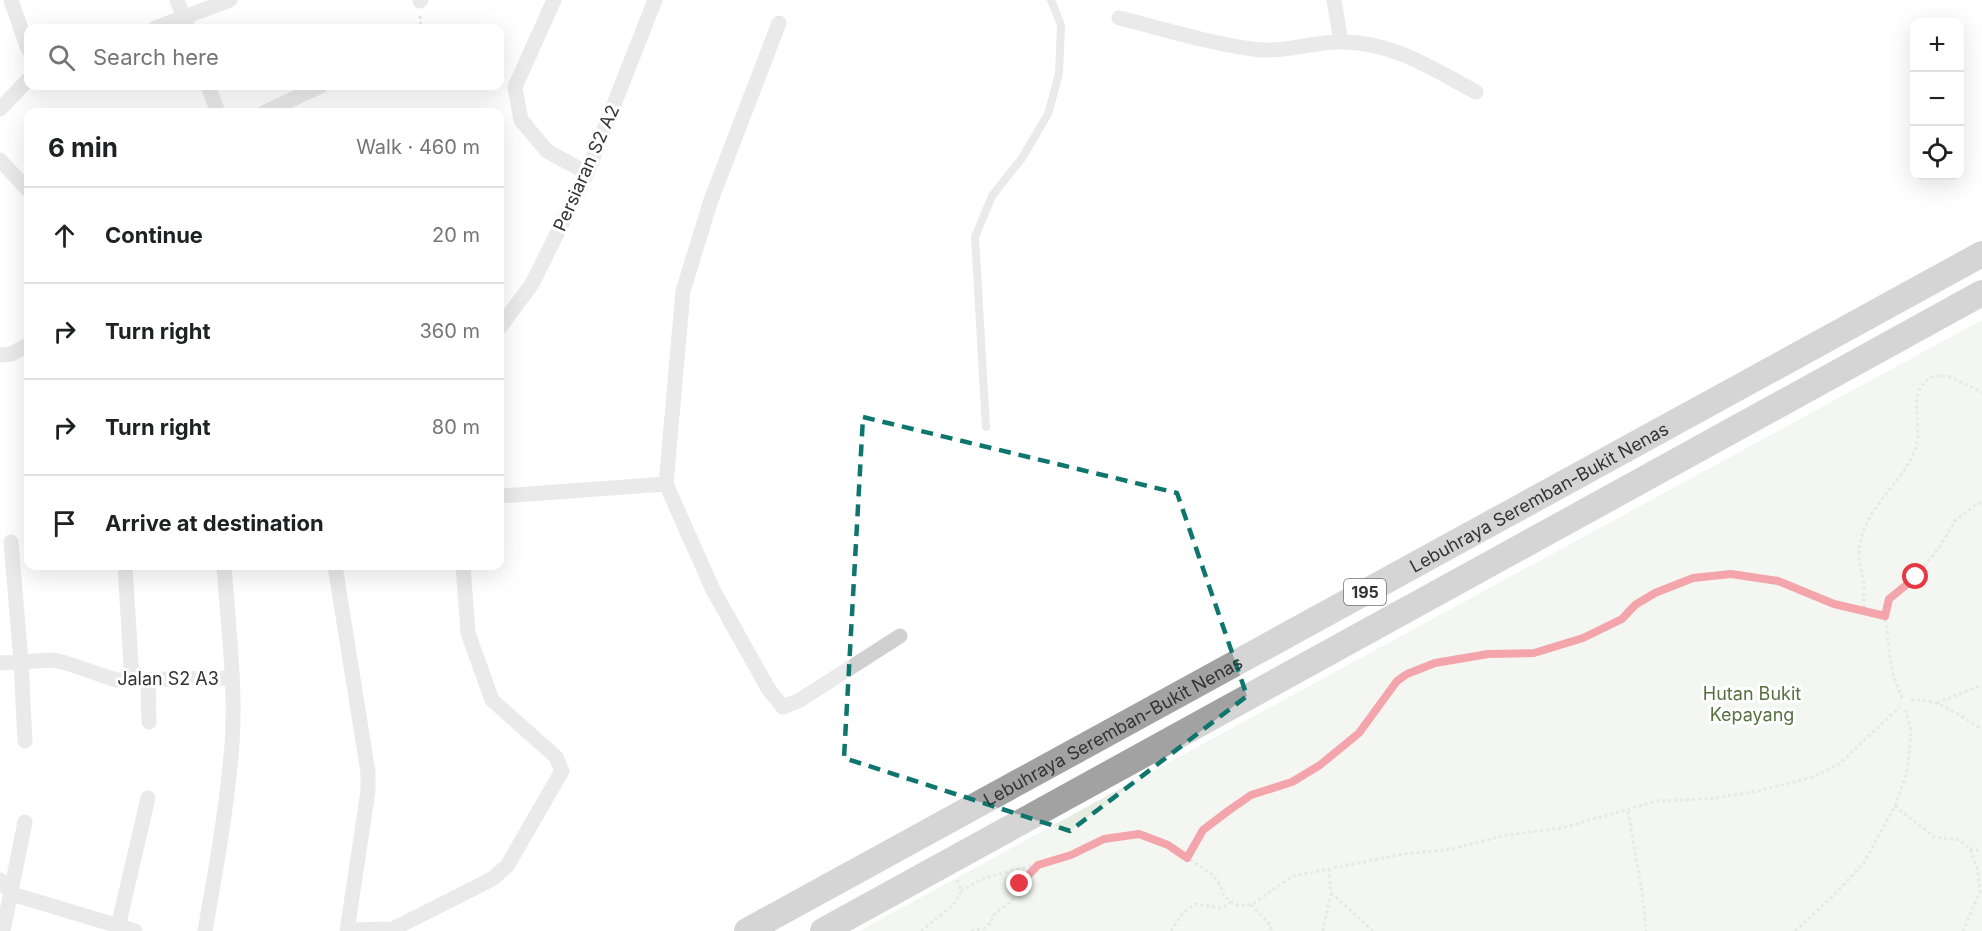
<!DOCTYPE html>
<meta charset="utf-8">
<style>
:root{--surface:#fff;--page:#f2f2f2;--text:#202124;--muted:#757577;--line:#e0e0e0}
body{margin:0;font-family:Inter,sans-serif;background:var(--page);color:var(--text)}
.controls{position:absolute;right:18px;top:18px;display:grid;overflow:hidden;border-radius:12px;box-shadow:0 6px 24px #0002}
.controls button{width:54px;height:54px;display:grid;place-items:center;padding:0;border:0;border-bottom:2px solid var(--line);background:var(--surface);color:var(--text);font:30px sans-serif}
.stop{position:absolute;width:18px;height:18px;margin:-14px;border:4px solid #e63946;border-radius:50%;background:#fff}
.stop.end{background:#e63946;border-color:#fff;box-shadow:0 2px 6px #0008}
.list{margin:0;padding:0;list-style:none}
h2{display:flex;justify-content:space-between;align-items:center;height:78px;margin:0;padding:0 24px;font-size:26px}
h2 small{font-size:20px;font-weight:400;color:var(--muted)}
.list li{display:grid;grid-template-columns:39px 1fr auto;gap:18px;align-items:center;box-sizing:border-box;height:96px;padding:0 24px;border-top:2px solid var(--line)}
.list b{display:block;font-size:22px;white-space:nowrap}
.list em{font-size:20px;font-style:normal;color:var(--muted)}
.icon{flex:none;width:33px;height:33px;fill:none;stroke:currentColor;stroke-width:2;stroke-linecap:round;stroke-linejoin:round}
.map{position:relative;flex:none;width:1982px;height:931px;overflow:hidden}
.search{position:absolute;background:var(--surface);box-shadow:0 6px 24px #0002;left:24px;top:24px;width:480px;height:66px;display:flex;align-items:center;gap:15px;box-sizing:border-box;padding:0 21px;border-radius:12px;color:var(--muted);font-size:22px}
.panel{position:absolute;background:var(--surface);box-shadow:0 6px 24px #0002;left:24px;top:108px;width:480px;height:462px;border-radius:12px}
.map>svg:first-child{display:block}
</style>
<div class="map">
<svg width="1982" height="931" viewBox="0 0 1982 931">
<rect width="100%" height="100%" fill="#fff"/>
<path fill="#e6ecdf" d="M1982,320V931H859Z"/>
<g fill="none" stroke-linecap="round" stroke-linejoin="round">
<path stroke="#cdcdcd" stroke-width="3" stroke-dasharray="3 3" stroke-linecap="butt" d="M420,16L421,28
M1885,616L1865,611C1862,602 1865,594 1864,584C1863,574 1858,563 1859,553C1862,507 1900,488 1915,450C1925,425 1903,390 1934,376H1948L1982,392
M1902,698L1892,672L1888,641L1885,616L1889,599L1916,577L1941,545L1955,521L1975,505L1982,502
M1911,700C1938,698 1960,716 1982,729
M1937,703L1982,685
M1895,806L1934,837L1959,840L1970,849L1978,871L1980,891L1963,931
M1628,811L1642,892L1646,931
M1970,849L1982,851
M1187,858L1203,830L1251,795L1292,781L1337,752L1359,733L1397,681L1407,673L1421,668L1468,656L1488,654L1534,653L1583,638L1622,619L1635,605L1655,593L1693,578L1732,574L1778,581L1834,604L1865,611
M961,891L982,879L1071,855L1104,839L1139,834L1168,845L1213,875L1220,885L1224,896L1231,902L1238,905H1251L1293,876L1404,854L1452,849L1507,835L1562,828L1657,801L1708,799L1758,791L1813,777L1839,764L1900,707
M1331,893L1373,931
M1251,905L1268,922L1272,931
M921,931L954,904L961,891L957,880
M971,931L984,928L991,923L994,914L1012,901L1020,884L1037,866
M1171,931L1183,913L1195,904L1222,908L1231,902
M1323,931L1331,893L1329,869
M1795,931L1833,896L1863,864L1895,806L1907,772L1911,732L1906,710"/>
<path stroke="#d0d0d0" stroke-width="8" d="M986,427L975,237L992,196L1022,158L1048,114L1059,74L1061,25L1051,0"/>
<path stroke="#d0d0d0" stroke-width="15" d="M11,0L28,49
M177,0L188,28
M554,0L515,87L521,120L547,151L587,173
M1334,0L1341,42
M420,1L421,0
M1119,18C1165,29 1217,46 1263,50C1288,51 1315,42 1340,42C1391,41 1433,69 1476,92
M779,23L711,200L683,291L666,484L713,590L769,690L783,707L800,700L900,636
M155,28L230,0
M208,86L218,112
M0,109L28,80
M265,112L321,86
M0,160L28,190
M500,327L532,284L587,173L655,0
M0,355L11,354L28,345
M500,496L666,484
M11,542L21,662L25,741
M125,566L132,680
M335,566L368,772V791L347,931
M0,663L54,660L66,663L116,680L231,678
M148,680L149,722
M0,880L12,894L135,931
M347,930L393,929L492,879L507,866L562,771L556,757L492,700L468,633L463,566
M3,931L25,822
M117,931L148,798
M205,931C216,869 227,807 232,745C236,685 228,624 224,566"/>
<g stroke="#a2a2a2" stroke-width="26">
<path id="s1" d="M747,931L1982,254"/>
<path d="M823,931L1982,293"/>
</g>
</g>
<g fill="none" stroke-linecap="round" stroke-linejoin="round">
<path stroke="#e63946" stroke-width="8" d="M1020,884L1038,865L1071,855L1104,839L1139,834L1168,845L1187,858L1203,830L1228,811L1251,795L1292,782L1320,765L1359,733L1397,681L1407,674L1435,663L1488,654L1534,653L1583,638L1622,619L1635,605L1655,593L1693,578L1731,574L1778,581L1834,604L1885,616L1889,599L1916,577"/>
</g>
<path d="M0 0H1982V931H0ZM863,417L1177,493L1247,696L1070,831L844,758Z" fill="#fff" fill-opacity=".55" fill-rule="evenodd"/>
<path fill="none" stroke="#0f766e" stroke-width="4.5" stroke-dasharray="12 8" stroke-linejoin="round" d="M863,417L1177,493L1247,696L1070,831L844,758Z"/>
<g text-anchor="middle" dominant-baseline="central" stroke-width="6" stroke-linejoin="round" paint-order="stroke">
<rect fill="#fff" stroke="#707070" stroke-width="1.5" x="1344" y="579" width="42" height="26" rx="4.5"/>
<g font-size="16" font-weight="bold" fill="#333">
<text x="1365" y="592">195</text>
</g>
<g font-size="18" fill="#333" stroke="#fff">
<text transform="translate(586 168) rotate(-66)">Persiaran S2 A2</text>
<text stroke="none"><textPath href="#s1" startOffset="903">Lebuhraya Seremban-Bukit Nenas</textPath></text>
<text x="168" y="678">Jalan S2 A3</text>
<text stroke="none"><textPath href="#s1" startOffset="417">Lebuhraya Seremban-Bukit Nenas</textPath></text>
</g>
<g font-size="18" fill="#56703f" stroke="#fff">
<text x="1752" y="693">Hutan Bukit<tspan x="1752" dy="21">Kepayang</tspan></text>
</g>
</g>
</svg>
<div class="controls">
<button>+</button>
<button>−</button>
<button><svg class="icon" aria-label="locate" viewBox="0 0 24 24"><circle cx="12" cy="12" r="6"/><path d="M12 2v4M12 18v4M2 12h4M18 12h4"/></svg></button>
</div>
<div class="stop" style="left:1916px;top:577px"></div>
<div class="stop end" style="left:1020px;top:884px"></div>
<div class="search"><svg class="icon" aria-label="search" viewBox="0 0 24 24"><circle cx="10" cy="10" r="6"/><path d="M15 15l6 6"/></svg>Search here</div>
<section class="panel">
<h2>6 min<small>Walk · 460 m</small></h2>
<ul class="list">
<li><svg class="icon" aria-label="ahead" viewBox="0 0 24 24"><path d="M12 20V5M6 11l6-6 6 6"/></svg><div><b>Continue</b></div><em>20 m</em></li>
<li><svg class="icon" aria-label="right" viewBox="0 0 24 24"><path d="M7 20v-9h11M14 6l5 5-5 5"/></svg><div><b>Turn right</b></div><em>360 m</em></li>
<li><svg class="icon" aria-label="right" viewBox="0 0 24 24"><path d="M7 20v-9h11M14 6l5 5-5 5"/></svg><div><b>Turn right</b></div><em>80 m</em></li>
<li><svg class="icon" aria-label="arrive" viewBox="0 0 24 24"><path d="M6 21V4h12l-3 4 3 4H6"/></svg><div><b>Arrive at destination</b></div></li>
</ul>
</section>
</div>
